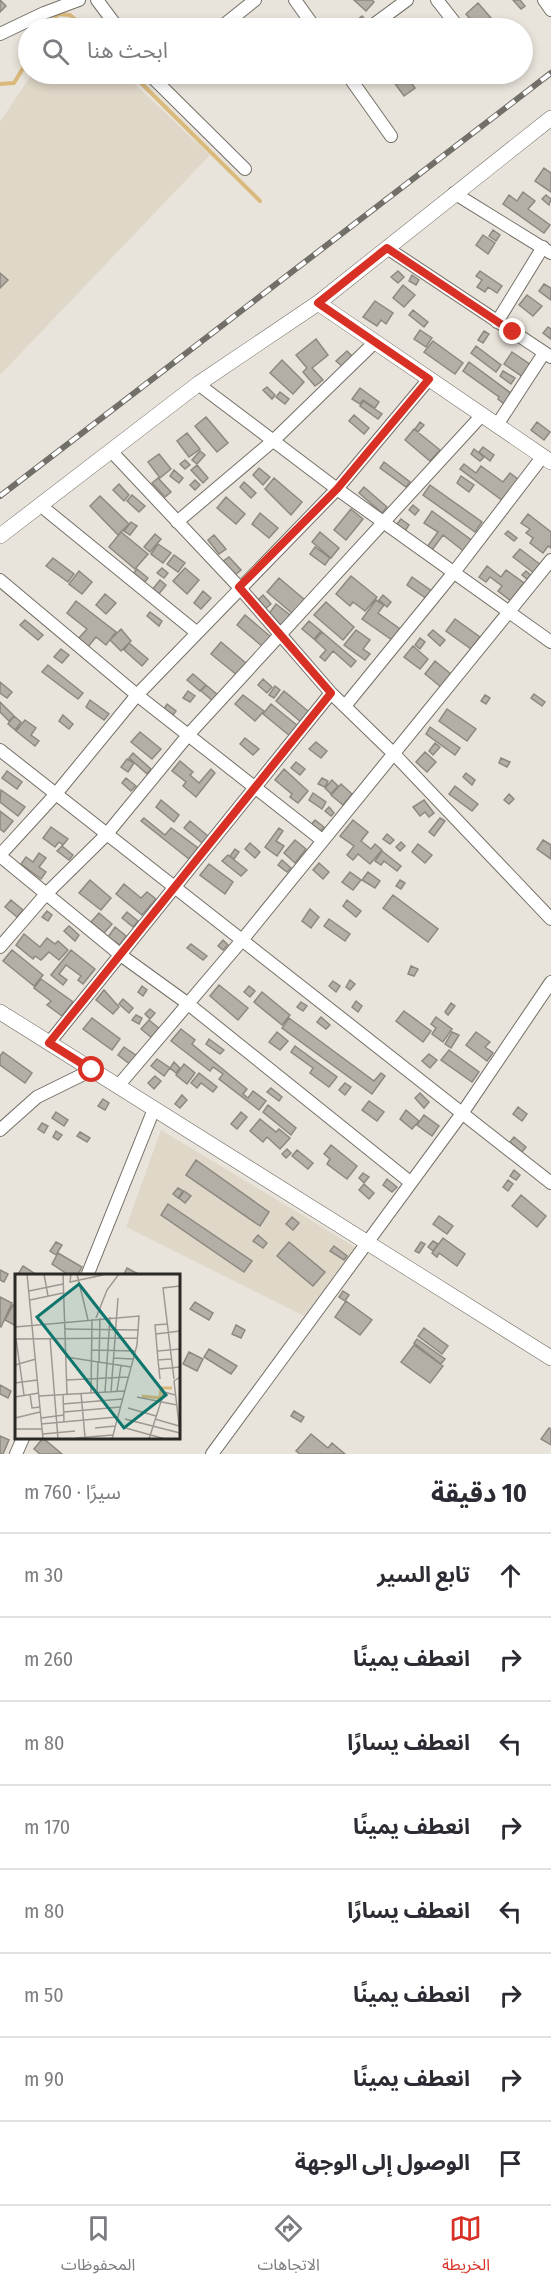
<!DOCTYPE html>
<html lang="ar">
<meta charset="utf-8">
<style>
:root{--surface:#fff;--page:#f7f7f7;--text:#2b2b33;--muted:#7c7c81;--line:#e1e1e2;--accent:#d93025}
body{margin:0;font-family:"Fira Sans Condensed","Noto Sans Arabic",sans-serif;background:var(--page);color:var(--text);direction:rtl}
.stop{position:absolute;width:18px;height:18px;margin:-14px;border:4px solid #d93025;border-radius:50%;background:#fff}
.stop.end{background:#d93025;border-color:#fff;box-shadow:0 2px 6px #0008}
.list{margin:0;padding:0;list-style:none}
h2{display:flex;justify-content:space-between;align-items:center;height:78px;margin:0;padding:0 24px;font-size:26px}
h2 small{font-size:20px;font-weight:400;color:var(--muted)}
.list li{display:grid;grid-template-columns:39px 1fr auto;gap:18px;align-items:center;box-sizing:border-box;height:84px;padding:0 24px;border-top:2px solid var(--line)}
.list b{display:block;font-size:22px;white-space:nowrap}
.list em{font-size:20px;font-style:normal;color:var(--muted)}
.icon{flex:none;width:33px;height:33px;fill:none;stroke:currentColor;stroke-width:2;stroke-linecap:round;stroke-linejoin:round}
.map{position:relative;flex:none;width:551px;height:1454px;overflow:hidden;direction:ltr}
.search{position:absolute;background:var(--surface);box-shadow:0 3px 9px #0003;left:18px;right:18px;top:18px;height:66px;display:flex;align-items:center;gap:15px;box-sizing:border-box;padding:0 21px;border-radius:33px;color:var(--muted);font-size:22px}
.sheet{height:750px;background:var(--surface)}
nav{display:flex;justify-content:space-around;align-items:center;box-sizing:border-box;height:84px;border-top:2px solid var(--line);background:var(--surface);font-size:16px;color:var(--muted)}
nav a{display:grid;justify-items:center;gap:3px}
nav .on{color:var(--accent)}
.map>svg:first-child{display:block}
</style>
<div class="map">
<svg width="551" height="1454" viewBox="0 0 551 1454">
<rect width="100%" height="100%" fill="#e9e4db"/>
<path fill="#dfd7c7" d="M32,74H124L210,155L0,375V122Z
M161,1130L355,1247L304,1316L126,1227Z"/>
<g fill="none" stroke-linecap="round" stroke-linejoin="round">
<path stroke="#dab97c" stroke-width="4" d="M49,28L58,14L70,15L85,28
M132,74L260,201
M0,84L14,83L28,60"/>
</g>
<path fill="#b4afa6" stroke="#8d8980" stroke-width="1.5" d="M0,0L6,6L0,12Z
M354,0H372L374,2L366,11Z
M513,0H520L525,6L521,9Z
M478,3L491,18L478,28L466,14Z
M362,16L367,22L360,28H353L351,25Z
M388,74H405L415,88L404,96Z
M544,168L551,173V192L535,181Z
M523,192L535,201L528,209L550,225L544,233L503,204L509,195L517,201Z
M546,195L551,199L549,205L542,199Z
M493,230L500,235L496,241L489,236Z
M483,235L495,243L488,254L476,245Z
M398,271L404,277L398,283L391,277Z
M480,271L502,286L497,293L488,287L485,292L477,287L482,280L476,276Z
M0,273L8,280L0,288Z
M412,275L419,280L416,285L409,281Z
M544,284L551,288V300L539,291Z
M403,285L415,295L404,307L393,298Z
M527,295L542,306L533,316L519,305Z
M375,301L393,313L386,324L381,320L377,326L363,317Z
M413,310L428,322L424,327L409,315Z
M548,327L551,329V339L543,333Z
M420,330L432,338L426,347L414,339Z
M484,331L489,334L483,343L478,340Z
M316,339L328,355L312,368L323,380L315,386L303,372L307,368L296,355Z
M433,341L463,363L455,374L424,352Z
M476,346L501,365L496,372L471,353Z
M347,351L353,357L343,367L336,361Z
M512,352L531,365L523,377L504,364Z
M282,360L304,382L293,394L270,373Z
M469,362L512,394L504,404L498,399L499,397L463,371Z
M503,371L515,378L511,384L500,376Z
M267,387L275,395L272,399L263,390Z
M360,388L379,402L375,408L363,400L360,404L352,399Z
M280,392L289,399L285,404L276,397Z
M363,401L382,414L378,419L360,406Z
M354,415L369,428L364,434L349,421Z
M206,417L228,443L217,452L195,426Z
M420,422L424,425L418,432L415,429Z
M537,422L550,432L544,440L531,430Z
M414,429L440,450L430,461L405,440Z
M187,433L200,449L189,457L177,441Z
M483,447L494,455L490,461L479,452Z
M474,449L484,457L480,461L471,454Z
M200,451L205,455L197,464L192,460Z
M159,454L171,469L160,478L148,462Z
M185,460L190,465L185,469L180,464Z
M384,462L410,482L406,487L380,468Z
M464,464L476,473L481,466L503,482L510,473L523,483L507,504L460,469Z
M197,465L208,478L203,483L191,470Z
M259,468L270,477L263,485L253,475Z
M174,470L183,478L179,483L170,476Z
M461,476L474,485L469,492L457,483Z
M158,478L171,492L165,497L152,483Z
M274,478L302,502L291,515L265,489Z
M195,480L200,485L195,490L190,485Z
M244,482L256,493L251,498L240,487Z
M119,484L129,495L124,501L113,490Z
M430,485L482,522L475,532L423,495Z
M364,487L387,507L382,513L359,493Z
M132,495L145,506L139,512L127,501Z
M100,496L129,524L118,535L90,506Z
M226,497L245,514L236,524L217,508Z
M413,505L419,510L415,515L409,510Z
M351,509L363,519L346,540L334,530Z
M432,511L474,542L466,553L443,535L432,550L427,547L438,532L424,523Z
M260,513L278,528L269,538L252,524Z
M528,514L551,532V548L548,546L543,553L530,543L533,538L526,533L530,529L521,523Z
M401,519L409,525L405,531L396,525Z
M131,522L137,526L130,535L124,531Z
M508,531L517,538L514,541L505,534Z
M121,532L148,554L135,569L109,547Z
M320,532L339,548L331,558L312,542Z
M155,534L161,539L150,552L144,547Z
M214,535L226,549L219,554L208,540Z
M158,544L171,553L163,563L151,554Z
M315,547L330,558L325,565L310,554Z
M520,549L541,565L534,573L513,557Z
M174,555L185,563L178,572L167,564Z
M229,557L241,570L234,576L222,562Z
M53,558L74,574L68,582L46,566Z
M487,566L501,577L506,570L524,583L511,601L498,591L502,586L490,577L486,582L479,577Z
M162,568L168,573L164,578L157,573Z
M185,568L199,580L187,594L173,581Z
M137,569L148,578L144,583L133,574Z
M79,571L92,582L82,594L69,584Z
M526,571L532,576L528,580L522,575Z
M351,576L377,597L365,611L353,602L350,606L336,594Z
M412,577L433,592L427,599L407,585Z
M279,578L305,600L293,614L267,592Z
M160,580L166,585L158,595L152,590Z
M203,591L211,598L201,609L194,603Z
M105,594L116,603L106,614L96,605Z
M263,595L271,604L265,609L257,601Z
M383,595L391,602L387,607L379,600Z
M376,600L384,605L378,613L400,629L392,640L362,619Z
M76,601L116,632L106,645L96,637L88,647L78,639L87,629L67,613Z
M326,602L354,627L343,640L314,615Z
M276,604L290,615L282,626L268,615Z
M150,612L162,621L159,626L147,616Z
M245,615L271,637L263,647L237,625Z
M455,619L480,637L471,649L446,631Z
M25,620L43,635L38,640L20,625Z
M309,621L321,631L314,639L302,629Z
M121,629L131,641L121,651L110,640Z
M356,630L370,640L363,649L370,654L365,660L344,645Z
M433,630L445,640L440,646L428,635Z
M322,632L356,661L351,667L333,651L325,661L320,657L326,650L315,640Z
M420,638L425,642L420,649L415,645Z
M221,642L247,664L237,675L211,654Z
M129,643L148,659L142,666L124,650Z
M413,646L428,659L420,669L404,657Z
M61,649L69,655L62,663L54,657Z
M435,661L451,674L441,687L425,674Z
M48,665L83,693L78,699L42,672Z
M193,674L206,685L200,691L187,680Z
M263,679L272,687L267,693L258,685Z
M0,682L12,692L7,698L0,693Z
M206,685L218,695L213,701L201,691Z
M275,686L280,690L274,698L269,695Z
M188,691L195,696L190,702L183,698Z
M284,691L309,712L301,722L276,701Z
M534,694L545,702L542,706L531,698Z
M243,695L264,711L255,721L235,704Z
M485,695L490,698L486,704L481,701Z
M90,700L109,714L104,720L86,707Z
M0,702L14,716L9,721L0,712Z
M167,704L176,711L173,715L164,709Z
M271,704L298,726L290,736L263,714Z
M447,709L476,729L467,741L439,721Z
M63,715L73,724L69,729L59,721Z
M14,716L21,722L15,730L8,724Z
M25,720L36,728L31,735L39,741L35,746L16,731Z
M430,727L460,748L455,755L426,734Z
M140,732L161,749L152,759L131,742Z
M245,738L259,749L253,755L240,744Z
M316,742L327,751L321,758L309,749Z
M435,743L440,747L433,755L429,751Z
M425,752L436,762L427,772L416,762Z
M133,753L151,769L147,774L129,758Z
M501,758L510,762L507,767L499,763Z
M127,759L134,763L128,772L121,767Z
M180,761L193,772L190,775L199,783L211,769L215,773L196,797L183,786L186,782L172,771Z
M296,762L305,769L300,775L291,768Z
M284,769L308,791L298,803L290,797L292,794L275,780Z
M7,771L22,782L17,789L2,778Z
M466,773L475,780L472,785L463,777Z
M126,778L136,786L131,791L122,783Z
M322,778L328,781L325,787L318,784Z
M332,780L338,786L331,794L325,788Z
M341,784L352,794L343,805L331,795Z
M455,786L478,804L472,811L449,794Z
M1,790L25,807L18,816L0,802Z
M313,793L326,802L322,809L309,800Z
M509,794L514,799L509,804L504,800Z
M161,800L179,815L174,822L156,807Z
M424,800L434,813L429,817L425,812L420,816L413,807Z
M329,807L334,813L331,816L325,811Z
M0,811L13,821L4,832L0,829Z
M144,818L165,835L171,828L198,848L189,859L141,821Z
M440,818L445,821L434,836L429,832Z
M315,820L324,827L319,833L310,826Z
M353,820L368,832L361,841L371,849L375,844L382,850L370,864L358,854L353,860L347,855L354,846L340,836Z
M190,821L208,836L202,843L184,828Z
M51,827L68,839L63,845L59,842L55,847L43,838Z
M279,828L283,831L276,841L284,846L277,856L265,847Z
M387,834L394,840L390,844L383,839Z
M295,840L306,849L295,863L284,853Z
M543,840L551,845V859L537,849Z
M401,842L405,846L400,851L396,847Z
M250,843L260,852L255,858L245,849Z
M418,844L432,855L425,863L412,852Z
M62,846L73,855L69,860L57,851Z
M235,849L239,852L234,859L230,856Z
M382,851L401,866L397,871L384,861L381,865L375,861Z
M39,853L46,858L39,867L46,872L41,879L21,864L26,857L33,862Z
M228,855L247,870L241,876L222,861Z
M282,860L291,868L287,872L278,865Z
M319,863L329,872L323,879L313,870Z
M209,864L233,882L225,894L200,875Z
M350,872L361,880L353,890L342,882Z
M368,872L380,881L375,888L362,880Z
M90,880L111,898L101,910L79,893Z
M400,880L405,883L401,889L396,886Z
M124,884L141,898L147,892L156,899L142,915L116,894Z
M393,895L438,929L428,942L383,908Z
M11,900L23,910L17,917L5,907Z
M347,900L361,911L356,917L343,906Z
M310,909L319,917L311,928L302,921Z
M47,911L52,915L48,921L42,917Z
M127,912L138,921L133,927L122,918Z
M99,913L112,924L104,933L91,922Z
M329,919L350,934L345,941L324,926Z
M69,926L79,935L75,941L64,931Z
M115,927L126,936L120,945L108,937Z
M24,934L40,947L47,938L55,944L58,941L68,950L59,960L49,952L41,960L35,956L33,959L16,945Z
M223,940L228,945L223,950L218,946Z
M191,944L207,956L203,960L187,948Z
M12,950L43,975L34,986L3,961Z
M71,950L95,969L83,984L78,980L81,976L66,965L59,974L67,980L63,985L51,975Z
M411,966L418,969L414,976L408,974Z
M41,979L73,1002L62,1016L47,1005L51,1001L34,988Z
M350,980L355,984L350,990L346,987Z
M333,981L340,986L336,992L329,986Z
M219,985L248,1008L238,1020L210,996Z
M142,986L147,990L143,996L138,992Z
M249,986L255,991L250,997L244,992Z
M104,990L119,1007L113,1014L96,1000Z
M262,992L290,1015L282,1025L254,1002Z
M123,999L133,1008L129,1013L119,1004Z
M356,1001L362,1006L358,1012L352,1007Z
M301,1002L307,1006L303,1011L297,1007Z
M451,1003L455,1006L448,1015L445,1012Z
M150,1009L155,1013L150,1019L145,1014Z
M404,1011L431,1031L423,1042L396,1021Z
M136,1015L142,1018L139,1024L132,1020Z
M321,1017L330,1025L326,1029L317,1022Z
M436,1017L452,1029L443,1042L432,1034L436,1028L431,1024Z
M92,1018L120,1039L112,1050L83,1029Z
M289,1018L374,1081L381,1073L385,1076L372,1094L282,1028Z
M149,1020L160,1029L152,1038L141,1029Z
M181,1029L195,1040L192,1044L247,1089L243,1094L248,1098L253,1091L266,1101L259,1110L219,1079L223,1074L213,1067L210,1071L171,1041Z
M277,1032L288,1041L280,1050L269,1042Z
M452,1032L459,1035L451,1048L445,1044Z
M476,1032L490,1042L485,1047L493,1053L487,1061L466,1045Z
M209,1039L224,1050L220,1054L206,1044Z
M295,1046L337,1077L329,1087L310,1073L313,1068L291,1052Z
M124,1047L137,1056L131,1065L118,1055Z
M449,1050L479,1072L472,1082L441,1060Z
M3,1052L32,1073L25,1083L0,1065V1056Z
M429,1054L437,1060L430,1068L422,1061Z
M157,1059L170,1068L164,1076L151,1066Z
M174,1062L180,1068L176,1073L170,1068Z
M184,1064L195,1073L187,1084L176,1075Z
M199,1073L217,1087L213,1092L201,1083L197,1088L191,1083Z
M155,1076L161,1081L154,1089L148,1083Z
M345,1083L351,1087L345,1095L339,1090Z
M271,1088L282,1097L279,1101L267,1092Z
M420,1093L429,1102L424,1108L415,1098Z
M182,1095L187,1100L180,1108L175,1104Z
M103,1099L109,1103L105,1110L98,1106Z
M369,1101L384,1112L377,1121L362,1110Z
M268,1105L296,1128L291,1135L263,1112Z
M518,1107L527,1114L522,1121L513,1114Z
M406,1110L419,1121L412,1129L400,1119Z
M56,1112L68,1120L64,1126L52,1118Z
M241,1112L247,1117L237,1129L231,1124Z
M424,1115L439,1126L432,1136L417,1125Z
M260,1119L276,1132L279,1129L290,1138L280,1149L267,1137L263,1142L250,1131Z
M42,1123L48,1126L44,1133L38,1129Z
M56,1131L62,1135L58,1140L53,1137Z
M80,1132L90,1138L87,1142L77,1136Z
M514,1137L526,1147L522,1152L510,1142Z
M331,1145L357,1166L347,1179L327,1164L330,1159L324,1154Z
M287,1149L291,1153L286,1158L282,1154Z
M297,1150L313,1163L308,1169L292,1156Z
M196,1160L269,1212L260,1226L186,1175Z
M514,1170L520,1175L516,1180L510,1176Z
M363,1173L369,1177L364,1183L359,1178Z
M387,1179L397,1187L392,1192L383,1185Z
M508,1180L513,1184L508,1191L503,1187Z
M364,1184L374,1193L369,1199L359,1190Z
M178,1188L183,1191L178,1198L173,1194Z
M184,1191L191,1196L185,1203L179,1198Z
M521,1195L546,1216L537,1227L512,1206Z
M168,1204L252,1261L244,1272L161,1215Z
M439,1216L453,1226L447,1234L433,1224Z
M292,1217L299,1223L293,1230L286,1224Z
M258,1235L267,1243L263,1248L253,1241Z
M443,1238L465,1254L457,1266L439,1253L437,1257L432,1253Z
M433,1241L438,1244L433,1251L428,1247Z
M56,1242L62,1245L56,1255L50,1251Z
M289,1242L325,1272L313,1286L277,1256Z
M421,1242L425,1244L419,1253L415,1251Z
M334,1246L347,1256L344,1260L330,1251Z
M58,1253L82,1267L77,1276H70L52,1264Z
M23,1266L37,1275V1276H17Z
M127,1268L142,1276H123Z
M0,1270L8,1274L4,1282L0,1280Z
M343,1291L349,1295L345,1301L339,1297Z
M0,1297L12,1303L1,1327L0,1326Z
M346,1301L372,1320L360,1335L335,1317Z
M195,1302L213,1313L209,1320L190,1309Z
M13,1305L16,1306V1326L5,1320Z
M236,1325L245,1330L241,1338L232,1334Z
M424,1328L448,1346L442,1354L418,1336Z
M417,1339L445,1359L441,1364L414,1343Z
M414,1345L443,1366L430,1383L401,1362Z
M209,1349L237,1366L231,1374L204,1357Z
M189,1352L203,1359L197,1371L183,1364Z
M0,1385L11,1391L8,1398L0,1394Z
M294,1411L304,1417L301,1422L291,1416Z
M549,1428L551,1429V1445L541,1439Z
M311,1434L328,1448L332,1443L345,1454H300L296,1451Z
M0,1436L9,1440L3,1454H0Z
M43,1438L62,1454H40L34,1449Z"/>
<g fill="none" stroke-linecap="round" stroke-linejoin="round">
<g stroke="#747067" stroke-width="14">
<path id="minor" d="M97,0L118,28
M295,0L315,28
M437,0L459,28
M544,0L551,10
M220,28L255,0
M369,28L407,0
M0,34L44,13L79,0
M149,74L245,169
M347,74L391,136
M454,193L551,253
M387,248L551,357
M497,322L543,247
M198,384L337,489L551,642
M497,425L544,353
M111,451L239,587L331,693L394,754L551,919
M40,505L196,632
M177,522L274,440L375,342
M0,580L137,695L322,840
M345,706L455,571L543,456
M0,750L551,1183
M0,855L55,795L137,695L337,489L429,379
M0,856L122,956L187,1003L410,1182
M0,947L46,894L106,835L189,734L482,415
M49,1043L331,693
M118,1086L243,939L551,560
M0,1130L37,1097L92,1070
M87,1276L154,1109
M16,1454L23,1438
M212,1454L463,1112L551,982"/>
</g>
<g stroke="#747067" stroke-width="16">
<path id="tertiary" d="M318,303L551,462
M0,536L198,384L318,303L551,118
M0,1012L551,1358"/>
</g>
<use href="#minor" stroke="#fff" stroke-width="12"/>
<use href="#tertiary" stroke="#fff" stroke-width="15"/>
<g stroke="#726f69" stroke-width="6">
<path id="rail" d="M0,496L551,73"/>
</g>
<use href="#rail" stroke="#fff" stroke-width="4" stroke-dasharray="11" stroke-linecap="butt"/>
</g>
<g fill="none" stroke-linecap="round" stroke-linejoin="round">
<path stroke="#d93025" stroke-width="8" d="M92,1070L49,1043L331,693L239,587L337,489L429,379L318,303L387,248L513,332"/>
</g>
<g transform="translate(15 1274)">
<rect width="165" height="165" fill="#e9e4db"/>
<path fill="none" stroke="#dab97c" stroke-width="3" d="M127,122L145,124L146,114H157"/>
<path fill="none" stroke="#9d9992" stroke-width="1.5" d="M12,0L28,165M29,0L33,22M48,0L52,120M56,0L55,8L88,1M62,0L73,46M14,17L48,10M15,26L48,19M81,44L92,16L104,0M152,50L140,51L143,86L156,85M0,53L124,42L122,71L97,165M49,55L124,56M141,60L165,57M35,64L43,165M0,65L122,64M1,65L9,121M76,76L120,77M143,77L165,75M51,83L116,93M98,84L118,85M143,86L145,105M84,88L85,44M0,91L21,85M144,95L165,93M165,103L159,107L165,159M159,105L148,14L165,12M51,106L113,103M0,109L22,106M102,117L106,92M90,118L95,43M96,118L103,24M66,119L70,163M76,119L77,45M82,119L83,88M15,120L17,134L25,133M48,120L49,148M24,122L109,117M0,123L24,119M122,123L162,131M48,130L107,125M113,134L141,142M49,138L105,133M0,144L25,138M26,144L49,141M110,145L165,159M140,145L164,152M26,150L102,143M107,153L150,165M80,154L100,152M1,155H27M28,160L60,157M61,164L98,161M134,165L149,118L160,121"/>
<path fill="#0f766e" fill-opacity="0.15" stroke="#0f766e" stroke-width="3" d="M64,10L151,121L109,154L22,43Z"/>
<rect width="165" height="165" fill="none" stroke="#2b2925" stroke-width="3"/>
</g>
</svg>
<div class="stop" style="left:92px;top:1070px"></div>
<div class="stop end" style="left:513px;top:332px"></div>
<div class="search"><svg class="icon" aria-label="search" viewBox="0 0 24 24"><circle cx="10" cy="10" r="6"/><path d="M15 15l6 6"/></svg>ابحث هنا</div>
</div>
<section class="sheet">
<h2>10 دقيقة<small>سيرًا · 760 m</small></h2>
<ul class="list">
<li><svg class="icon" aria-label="ahead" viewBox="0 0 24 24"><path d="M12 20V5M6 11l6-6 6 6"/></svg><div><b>تابع السير</b></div><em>30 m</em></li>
<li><svg class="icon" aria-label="right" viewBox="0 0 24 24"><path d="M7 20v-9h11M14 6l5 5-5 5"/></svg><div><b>انعطف يمينًا</b></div><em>260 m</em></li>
<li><svg class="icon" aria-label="left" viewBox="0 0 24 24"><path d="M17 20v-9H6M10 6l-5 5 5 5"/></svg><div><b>انعطف يسارًا</b></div><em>80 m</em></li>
<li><svg class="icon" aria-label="right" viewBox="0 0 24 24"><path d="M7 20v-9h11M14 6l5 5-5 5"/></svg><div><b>انعطف يمينًا</b></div><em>170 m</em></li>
<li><svg class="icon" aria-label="left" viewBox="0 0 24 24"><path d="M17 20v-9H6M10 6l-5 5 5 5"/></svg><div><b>انعطف يسارًا</b></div><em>80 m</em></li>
<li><svg class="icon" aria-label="right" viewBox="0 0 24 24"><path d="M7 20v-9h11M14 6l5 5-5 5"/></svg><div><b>انعطف يمينًا</b></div><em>50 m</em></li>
<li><svg class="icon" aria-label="right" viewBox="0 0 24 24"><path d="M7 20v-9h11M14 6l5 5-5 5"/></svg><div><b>انعطف يمينًا</b></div><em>90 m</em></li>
<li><svg class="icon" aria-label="arrive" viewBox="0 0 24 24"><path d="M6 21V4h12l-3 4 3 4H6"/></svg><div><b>الوصول إلى الوجهة</b></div></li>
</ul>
</section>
<nav>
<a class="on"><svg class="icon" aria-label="map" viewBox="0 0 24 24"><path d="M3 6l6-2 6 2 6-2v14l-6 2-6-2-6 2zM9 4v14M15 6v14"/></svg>الخريطة</a>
<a><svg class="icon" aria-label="directions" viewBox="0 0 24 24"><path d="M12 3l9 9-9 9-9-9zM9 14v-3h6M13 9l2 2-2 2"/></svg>الاتجاهات</a>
<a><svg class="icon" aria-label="saved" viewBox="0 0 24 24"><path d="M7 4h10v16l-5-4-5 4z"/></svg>المحفوظات</a>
</nav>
